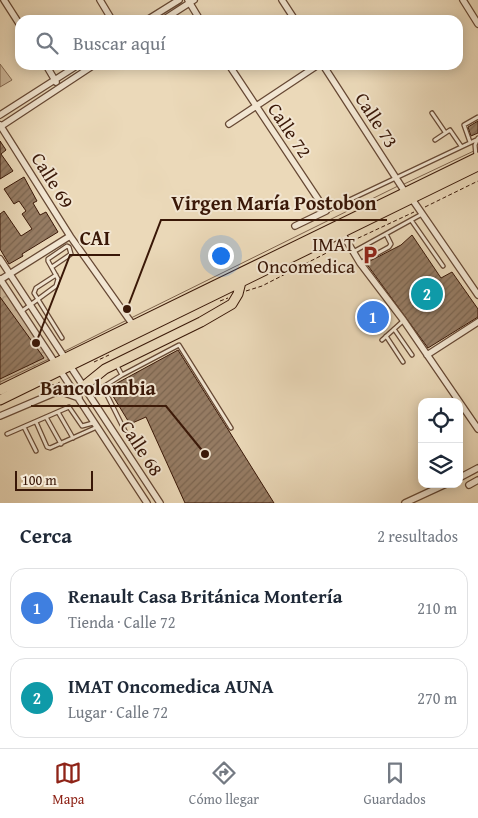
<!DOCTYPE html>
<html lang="es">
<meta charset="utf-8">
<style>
:root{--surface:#fff;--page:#f2f2f3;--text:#1f2937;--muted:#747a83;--line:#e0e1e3;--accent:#8f2418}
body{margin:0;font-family:"Gentium Book Plus",serif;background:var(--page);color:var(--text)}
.controls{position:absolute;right:15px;bottom:15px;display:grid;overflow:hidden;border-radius:10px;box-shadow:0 2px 12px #0003}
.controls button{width:45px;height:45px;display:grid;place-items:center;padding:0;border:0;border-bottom:1px solid var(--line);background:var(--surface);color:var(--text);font:25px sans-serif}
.scale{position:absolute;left:15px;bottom:12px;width:78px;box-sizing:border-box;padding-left:5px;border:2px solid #391707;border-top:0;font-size:14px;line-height:18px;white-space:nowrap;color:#391707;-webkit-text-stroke:4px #f2e6d2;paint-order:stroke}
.you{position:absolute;left:220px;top:255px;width:18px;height:18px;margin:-12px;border:4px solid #fff;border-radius:50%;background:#1a73e8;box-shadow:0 0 0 8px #1a73e833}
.badge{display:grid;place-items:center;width:32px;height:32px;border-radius:50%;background:var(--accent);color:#fff;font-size:16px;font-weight:700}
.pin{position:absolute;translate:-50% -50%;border:2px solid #fff;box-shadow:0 1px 5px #0006}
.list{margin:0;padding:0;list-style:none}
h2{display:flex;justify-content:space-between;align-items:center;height:65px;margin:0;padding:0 20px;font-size:21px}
h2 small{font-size:16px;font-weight:400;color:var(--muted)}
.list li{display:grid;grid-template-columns:32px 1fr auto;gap:15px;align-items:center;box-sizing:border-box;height:80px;margin:0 10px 10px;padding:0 10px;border:1px solid var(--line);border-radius:15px}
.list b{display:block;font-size:19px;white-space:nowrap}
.list p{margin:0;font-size:16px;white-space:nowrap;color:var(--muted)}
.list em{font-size:16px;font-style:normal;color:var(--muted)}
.icon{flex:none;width:28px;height:28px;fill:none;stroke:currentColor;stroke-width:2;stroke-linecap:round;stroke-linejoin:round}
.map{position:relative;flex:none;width:478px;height:503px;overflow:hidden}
.search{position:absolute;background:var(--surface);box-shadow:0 2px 12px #0003;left:15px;right:15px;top:15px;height:55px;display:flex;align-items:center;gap:12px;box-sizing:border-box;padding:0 18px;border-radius:15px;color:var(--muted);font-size:19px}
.sheet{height:245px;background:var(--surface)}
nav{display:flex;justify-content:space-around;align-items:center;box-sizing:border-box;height:70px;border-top:1px solid var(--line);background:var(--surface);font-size:14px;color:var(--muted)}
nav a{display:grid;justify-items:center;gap:2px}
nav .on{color:var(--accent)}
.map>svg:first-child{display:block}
</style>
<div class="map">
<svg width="478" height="503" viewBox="0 0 478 503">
<defs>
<pattern id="park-crowns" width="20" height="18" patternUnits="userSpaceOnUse" patternTransform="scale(1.25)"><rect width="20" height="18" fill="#cdb89b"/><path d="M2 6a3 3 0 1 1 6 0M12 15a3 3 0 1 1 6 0" fill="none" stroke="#b19d84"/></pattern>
<pattern id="building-hatch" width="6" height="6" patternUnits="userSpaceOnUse" patternTransform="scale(1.25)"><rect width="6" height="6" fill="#967c64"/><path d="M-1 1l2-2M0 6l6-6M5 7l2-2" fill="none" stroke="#7b6550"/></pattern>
</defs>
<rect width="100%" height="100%" fill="#ebd9b9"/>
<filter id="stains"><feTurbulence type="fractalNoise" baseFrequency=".004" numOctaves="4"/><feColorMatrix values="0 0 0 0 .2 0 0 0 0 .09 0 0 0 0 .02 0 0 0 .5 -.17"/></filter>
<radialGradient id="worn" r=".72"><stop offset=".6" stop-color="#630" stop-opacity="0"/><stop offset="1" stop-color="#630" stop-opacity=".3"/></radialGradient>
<path fill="#cdb89b" stroke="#836851" d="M0,64L12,80L0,87Z"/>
<path fill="url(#park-crowns)" stroke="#836851" d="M0,280L56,362L0,390Z"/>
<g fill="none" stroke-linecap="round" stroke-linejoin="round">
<path stroke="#7f644d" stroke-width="1" d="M402,185L478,149
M131,318L398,186
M63,352L127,320
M0,382L49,359"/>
</g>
<path fill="url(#building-hatch)" stroke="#391707" d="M478,121V133L471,136L468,127Z
M0,141L6,150L1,154L13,171L0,179Z
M24,177L37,201L33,203L40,215L46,212L58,232L22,254L23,256L9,264L0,249V214L4,211L21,236L32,229L22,214L26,211L19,201L14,204L4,189Z
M412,235L441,278L452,272L478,309V317L428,348L366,263L401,245Z
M0,297L44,358L0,379Z
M178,350L229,431L274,503H185L146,417L130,424L108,388Z"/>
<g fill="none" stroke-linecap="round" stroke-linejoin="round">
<g stroke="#664834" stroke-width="5.5">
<path id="service" d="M432,113L445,132
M435,140L450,130L461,146
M470,142L464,125L478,117
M476,156L475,145L478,138
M326,211L476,140
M411,220L443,266
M353,252L422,214
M360,263L389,247L391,244L386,234
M56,275L36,288L34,293L62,338
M22,311L56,286L58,279L48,261V259L67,246L69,247L71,254L52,267
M394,329L412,355
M386,336L403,362
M382,340L403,321
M116,364L122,375
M58,412L73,438
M46,417L61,444
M36,422L47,447L50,448L97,427
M24,427L36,451
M125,431L103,387L122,375L179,345L231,428
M7,434L69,407L82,426L93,423"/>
</g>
<g stroke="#664834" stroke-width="8">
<path id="minor" d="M4,0L20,25
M100,0L112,20
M188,0L200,20
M282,0L295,20
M463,0L478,24
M147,20L179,0
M163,20L194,0
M46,65L56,82
M229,65L326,211L295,226
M323,65L405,192
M0,115L78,65
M229,124L318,65
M0,125L70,236L133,325
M0,127L94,65
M412,199L478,295
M342,233L360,263L404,321L478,429
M0,259L160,503
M0,279L147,503
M0,280L70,236
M427,355L478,322
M0,416L59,391L79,398
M459,478L478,468
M469,485L478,480
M405,503L446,484"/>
</g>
<g stroke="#391707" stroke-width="11">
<path id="primary" d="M84,386L105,369L201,322L232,304L238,294L241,282
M0,390L478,157
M0,400L478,166"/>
</g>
<path stroke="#391707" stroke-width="1" stroke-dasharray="4 2.5" stroke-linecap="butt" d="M425,207L478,181
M352,241L414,212
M246,291L262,286L344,244
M220,301L228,298
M94,362L109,355
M50,384L55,385L60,382"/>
<use href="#service" stroke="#f2e6d2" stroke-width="3"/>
<use href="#minor" stroke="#f2e6d2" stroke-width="5.5"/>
<use href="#primary" stroke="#ebd9b9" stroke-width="9"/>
</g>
<defs>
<g id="parking-bare" transform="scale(1.5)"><path d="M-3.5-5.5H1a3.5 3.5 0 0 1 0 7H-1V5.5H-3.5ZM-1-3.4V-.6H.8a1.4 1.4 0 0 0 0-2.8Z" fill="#8f2418" stroke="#f2e6d2" stroke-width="2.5" paint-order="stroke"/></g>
</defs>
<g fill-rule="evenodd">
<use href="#parking-bare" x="370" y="255"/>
</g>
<g text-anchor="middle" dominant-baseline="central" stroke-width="4" stroke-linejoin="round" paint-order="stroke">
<g font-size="19" fill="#391707" stroke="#f2e6d2">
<text transform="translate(377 120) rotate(57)">Calle 73</text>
<text transform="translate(290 130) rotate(56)">Calle 72</text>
<text transform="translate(53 180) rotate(58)">Calle 69</text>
<text transform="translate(142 448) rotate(57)">Calle 68</text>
</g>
<g font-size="19" fill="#391707" stroke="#f2e6d2" text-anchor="end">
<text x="355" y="244">IMAT<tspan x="355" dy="22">Oncomedica</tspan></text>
</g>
</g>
<path fill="none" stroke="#391707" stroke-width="2" d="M127 309L161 220H387M36 343L70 255H120M205 454L166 406H31"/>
<g fill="#391707" stroke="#f2e6d2" stroke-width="2">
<circle cx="127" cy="309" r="5"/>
<circle cx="36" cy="343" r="5"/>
<circle cx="205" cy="454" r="5"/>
</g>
<g font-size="20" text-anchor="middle" font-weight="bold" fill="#391707" stroke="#f2e6d2" stroke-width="4" stroke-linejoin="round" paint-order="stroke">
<text x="274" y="210">Virgen María Postobon</text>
<text x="95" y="245">CAI</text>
<text x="98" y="395">Bancolombia</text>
</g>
<rect width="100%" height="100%" filter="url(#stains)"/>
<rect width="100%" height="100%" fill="url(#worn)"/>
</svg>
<div class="controls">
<button><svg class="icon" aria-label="locate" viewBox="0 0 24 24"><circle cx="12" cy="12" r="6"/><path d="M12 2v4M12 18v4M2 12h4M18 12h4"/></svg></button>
<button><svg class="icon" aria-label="layers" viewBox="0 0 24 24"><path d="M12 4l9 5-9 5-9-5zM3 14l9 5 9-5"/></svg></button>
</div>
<div class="scale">100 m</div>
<div class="you"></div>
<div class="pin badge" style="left:373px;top:317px;background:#3f7fe0">1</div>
<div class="pin badge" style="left:427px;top:294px;background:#0f9aa8">2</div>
<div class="search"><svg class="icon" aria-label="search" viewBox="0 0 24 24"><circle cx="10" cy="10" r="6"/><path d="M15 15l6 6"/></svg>Buscar aquí</div>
</div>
<section class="sheet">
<h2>Cerca<small>2 resultados</small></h2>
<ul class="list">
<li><span class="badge" style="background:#3f7fe0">1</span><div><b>Renault Casa Británica Montería</b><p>Tienda · Calle 72</p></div><em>210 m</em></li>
<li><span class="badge" style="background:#0f9aa8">2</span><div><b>IMAT Oncomedica AUNA</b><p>Lugar · Calle 72</p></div><em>270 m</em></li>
</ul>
</section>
<nav>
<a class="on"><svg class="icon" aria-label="map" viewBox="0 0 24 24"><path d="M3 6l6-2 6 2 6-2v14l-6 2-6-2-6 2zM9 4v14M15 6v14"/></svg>Mapa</a>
<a><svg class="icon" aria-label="directions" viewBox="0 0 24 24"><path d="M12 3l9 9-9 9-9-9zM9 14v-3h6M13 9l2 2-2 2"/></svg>Cómo llegar</a>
<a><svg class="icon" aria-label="saved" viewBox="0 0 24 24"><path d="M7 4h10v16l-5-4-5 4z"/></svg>Guardados</a>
</nav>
